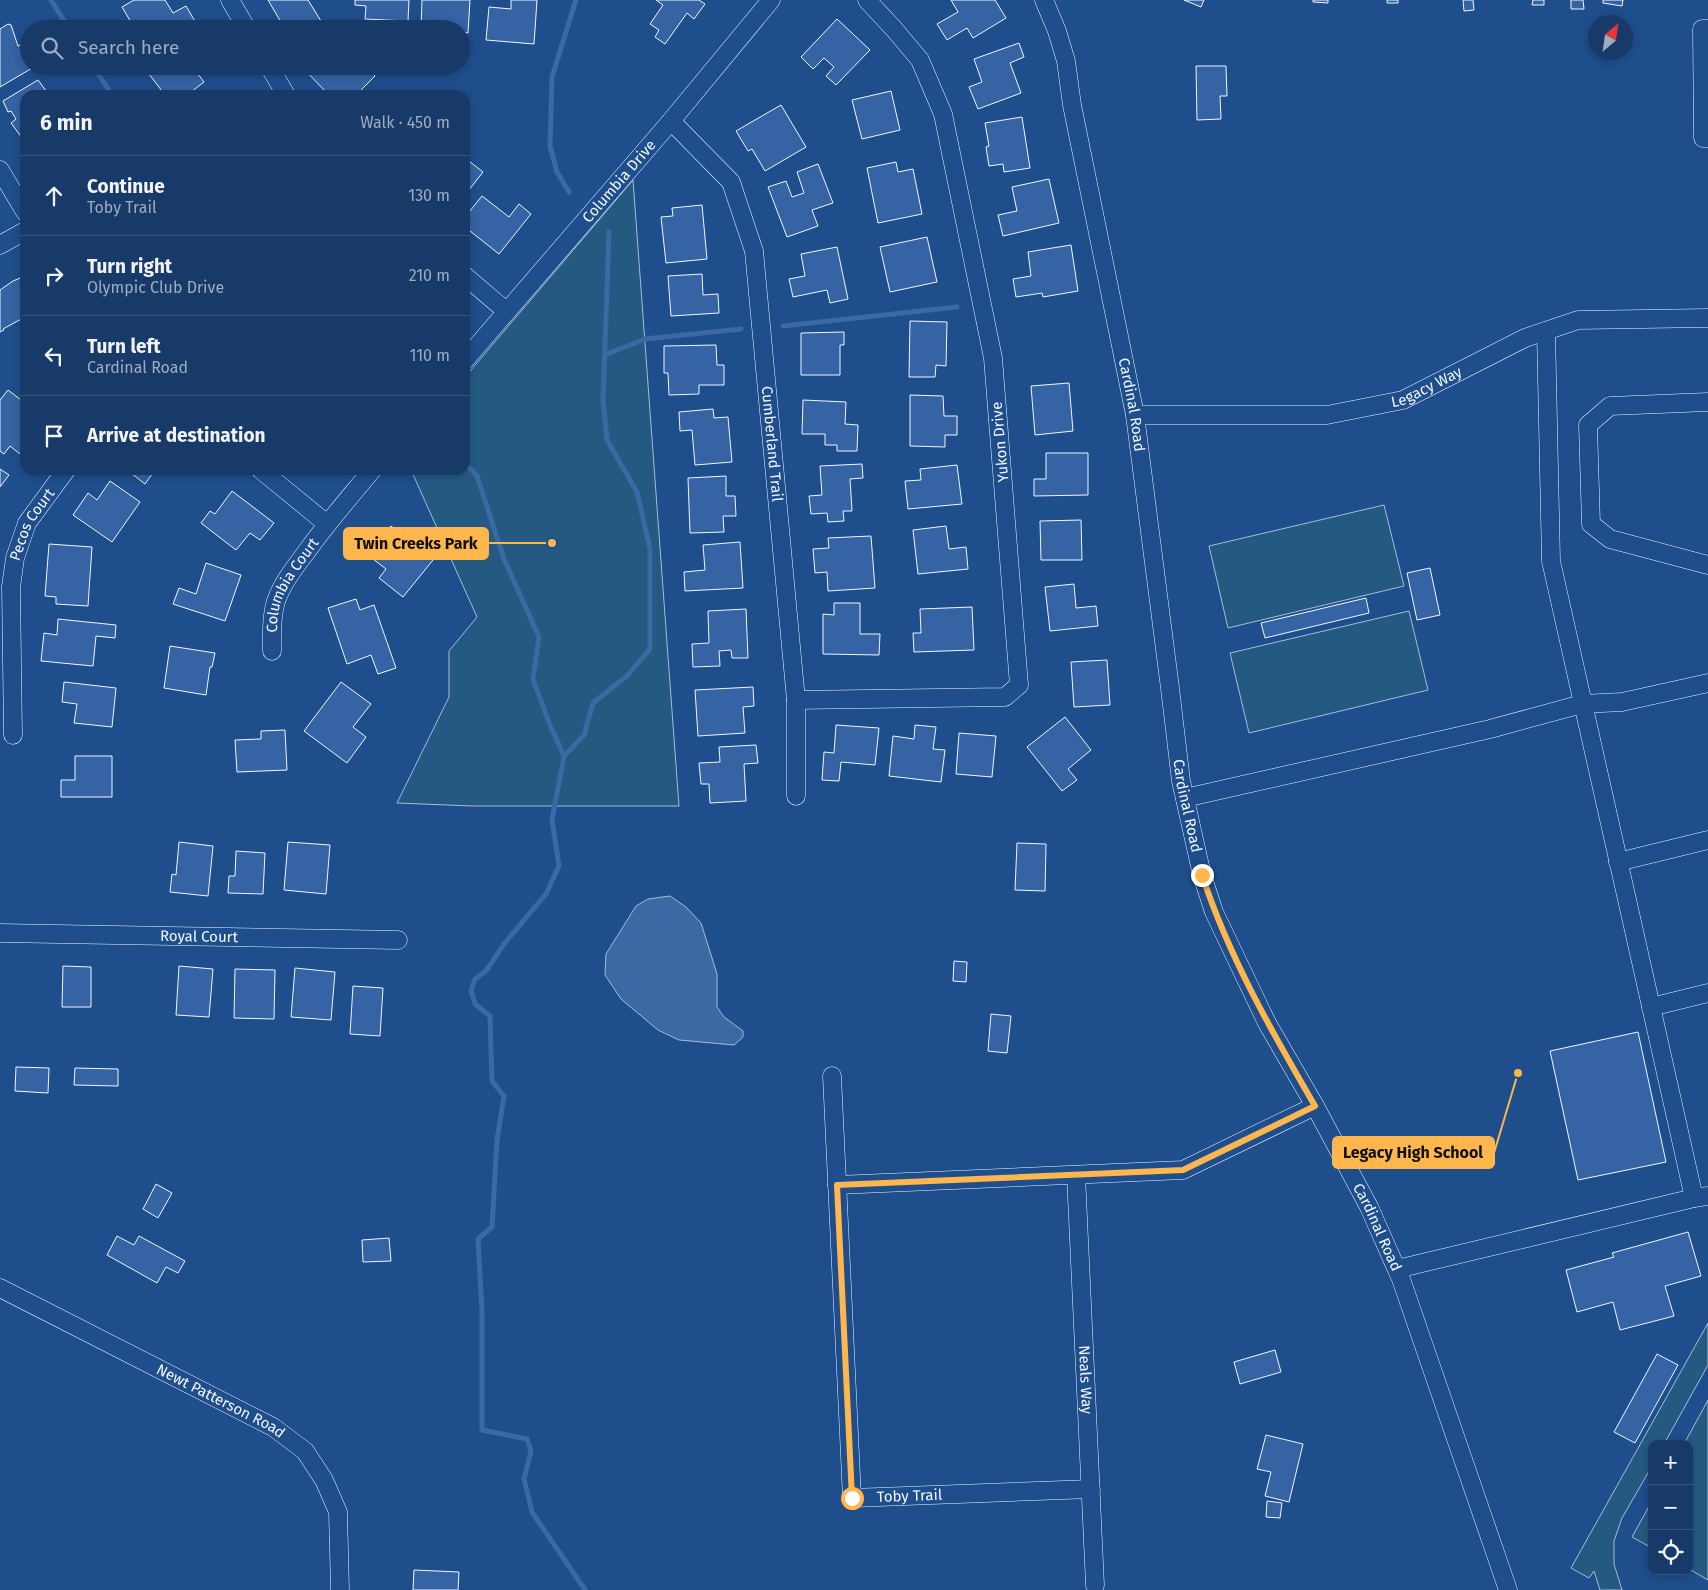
<!DOCTYPE html>
<meta charset="utf-8">
<style>
:root{--surface:#173a69;--page:#244571;--text:#f1f3f6;--muted:#9eadc0;--line:#36547d}
body{margin:0;font-family:"Fira Sans",sans-serif;background:var(--page);color:var(--text)}
.controls{position:absolute;right:15px;bottom:15px;display:grid;overflow:hidden;border-radius:10px;box-shadow:0 2px 8px #0003}
.controls button{width:45px;height:45px;display:grid;place-items:center;padding:0;border:0;border-bottom:1px solid var(--line);background:var(--surface);color:var(--text);font:25px sans-serif}
.compass{position:absolute;left:1588px;top:15px;width:45px;height:45px;border-radius:50%;background:var(--surface);box-shadow:0 2px 8px #0003;rotate:29deg}
.stop{position:absolute;width:15px;height:15px;margin:-11px;border:4px solid #ffb74d;border-radius:50%;background:#fff}
.stop.end{background:#ffb74d;border-color:#fff;box-shadow:0 1px 5px #0008}
.list{margin:0;padding:0;list-style:none}
h2{display:flex;justify-content:space-between;align-items:center;height:65px;margin:0;padding:0 20px;font-size:21px}
h2 small{font-size:16px;font-weight:400;color:var(--muted)}
.list li{display:grid;grid-template-columns:32px 1fr auto;gap:15px;align-items:center;box-sizing:border-box;height:80px;padding:0 20px;border-top:1px solid var(--line)}
.list b{display:block;font-size:19px;white-space:nowrap}
.list p{margin:0;font-size:16px;white-space:nowrap;color:var(--muted)}
.list em{font-size:16px;font-style:normal;color:var(--muted)}
.icon{flex:none;width:28px;height:28px;fill:none;stroke:currentColor;stroke-width:2;stroke-linecap:round;stroke-linejoin:round}
.map{position:relative;flex:none;width:1708px;height:1590px;overflow:hidden}
.search{position:absolute;background:var(--surface);box-shadow:0 2px 8px #0003;left:20px;top:20px;width:450px;height:55px;display:flex;align-items:center;gap:12px;box-sizing:border-box;padding:0 18px;border-radius:28px;color:var(--muted);font-size:19px}
.panel{position:absolute;background:var(--surface);box-shadow:0 2px 8px #0003;left:20px;top:90px;width:450px;height:385px;border-radius:15px}
.map>svg:first-child{display:block}
</style>
<div class="map">
<svg width="1708" height="1590" viewBox="0 0 1708 1590">
<rect width="100%" height="100%" fill="#1f4e8c"/>
<path fill="#245a82" stroke="#a8bbd7" d="M633,180L679,806H472L397,803L449,697V651L477,617L411,470H465V377Z
M1384,505L1404,586L1228,628L1209,546Z
M1409,611L1428,690L1249,733L1230,653Z
M1708,1323V1365L1664,1444H1652V1466L1622,1518L1614,1541V1564L1622,1590H1600L1594,1571L1589,1578L1571,1568Z
M1708,1400V1580L1689,1569V1444H1684Z
M1652,1501V1548L1632,1537Z"/>
<path fill="#3b69a3" stroke="#a8bbd7" d="M670,896L686,907L701,923L717,974V1007L724,1017L743,1031V1037L734,1045L679,1040L658,1030L621,999L605,975L606,954L636,906L648,899Z"/>
<g fill="none" stroke-linecap="round" stroke-linejoin="round">
<path stroke="#3b69a3" stroke-width="5" d="M51,0L69,29
M93,66L112,95
M569,192L557,172L550,146L552,77L576,0
M783,326L957,307
M605,355L645,339L741,329
M465,463L477,476L504,559L539,637L533,679L550,725L564,756
M585,1590L532,1512L524,1479L531,1451L527,1439L482,1430V1311L478,1239L492,1227L497,1140L504,1096L492,1081L490,1016L475,1004L471,990L475,979L486,971L504,944L546,894L559,866L552,820L564,756L584,735L593,703L628,675L650,649V549L637,492L607,440L603,400L609,232"/>
</g>
<path fill="#3563a3" stroke="#f2f6ff" d="M134,0H165L173,13L186,6L196,23L187,29H135L122,7Z
M268,0H308L321,21L309,29H285Z
M355,0H409L408,21L365,19L366,6L355,5Z
M422,0H470L468,33L461,32V29H421Z
M511,0H537L534,44L486,40L489,7L511,9Z
M656,0H699L705,4L694,19L687,13L665,44L655,37L659,30L650,24L663,5Z
M951,0H995L1006,18L973,38L967,28L947,40L937,24L958,12Z
M1184,0H1204L1201,7Z
M1313,0H1328V3L1313,2Z
M1387,0H1398V3H1387Z
M1463,0H1473L1474,10L1464,11Z
M1533,0H1544V5H1532Z
M1571,0H1583L1584,9H1571Z
M1603,0H1623L1622,6L1603,3Z
M837,19L870,50L836,85L826,76L834,67L824,58L813,69L801,57Z
M8,24L11,25L18,46L22,44L29,56V66L34,67L0,87V29Z
M1019,43L1024,57L1010,63L1021,93L978,109L969,87L982,82L974,59Z
M159,66H192L204,82L187,95H165L149,74Z
M301,66H365L375,76L356,95H329Z
M1196,66H1226L1227,96H1220L1221,119L1197,120Z
M38,80L49,95H25V136L22,138L11,123L16,119L11,111L8,112L3,101Z
M891,91L900,130L862,139L852,100Z
M781,105L806,147L765,171L752,149L748,151L736,131Z
M1022,117L1030,168L1004,172L1003,164L989,166L986,147L989,146L985,123Z
M465,158L483,172L465,195Z
M896,162L898,172L913,169L922,214L878,223L867,168Z
M818,164L833,203L812,210L818,226L787,237L768,187L786,181L792,197L804,193L797,172Z
M1049,179L1059,223L1003,236L998,215L1017,211L1012,187Z
M482,196L509,217L519,204L531,214L499,254L465,227V217Z
M702,205L707,259L666,263L661,217L673,216L672,208Z
M927,237L937,282L890,292L880,247Z
M1071,245L1078,291L1043,297L1042,293L1016,297L1013,279L1031,276L1028,252Z
M837,247L848,299L830,303L827,290L793,297L789,279L805,276L801,254Z
M702,274L703,295L718,294L719,313L671,316L668,276Z
M25,276V317L3,329L4,330L0,332V290L13,281Z
M910,321L947,322L946,366L936,365L935,377H909Z
M844,332V345H840V375H801V333Z
M716,345L717,365H724V385H699V394L669,395L668,373H664V346Z
M1069,383L1073,431L1035,435L1031,386Z
M8,390L25,403V458L10,446L4,454L0,451V400Z
M910,395L943,396L944,416H957V435H945V447L910,446Z
M803,400L846,402L845,424L858,425L857,451H837V445H825V434H802Z
M713,409L714,418L728,417L732,462L695,465L692,430L680,431L679,412Z
M1046,453H1088V495L1034,496V479H1046Z
M862,464L863,478L850,479L852,511H843L844,521L828,522L827,513L811,514L809,496L822,495L820,466Z
M957,465L962,504L908,509L905,481L921,480L920,469Z
M0,469L9,475L0,487Z
M127,470H155L145,484Z
M726,476V496H735L736,516H723L724,532L690,533L688,478Z
M110,481L140,502L112,542L73,515L88,493L97,500Z
M232,491L274,523L260,540L250,533L236,550L201,523L210,511L215,514Z
M1081,520L1082,560H1041L1040,521Z
M391,526L433,560L403,597L379,578L386,569L368,555Z
M946,526L949,549L966,547L968,569L918,574L913,530Z
M871,536L875,588L828,591L827,572L815,573L813,549L829,548L828,538Z
M740,542L743,588L685,591L684,572L705,570L703,545Z
M49,544L92,547L88,606L56,604V597L45,596Z
M206,563L241,575L225,621L173,604L179,588L196,594Z
M1430,568L1440,615L1417,620L1407,573Z
M1074,584L1076,608L1096,606L1098,626L1050,631L1045,587Z
M1366,598L1369,613L1265,638L1261,623Z
M356,599L360,610L374,605L396,668L378,674L371,655L347,664L328,608Z
M834,603H860V634H880L879,655L823,654V614L834,615Z
M972,607L974,650L914,652L913,633H921L920,609Z
M746,609L748,658H732L731,650L719,651L720,666L693,667L692,644L709,643L708,611Z
M58,619L116,625L115,638L96,636L93,666L41,661L44,633L57,635Z
M170,646L215,653L212,667H210L206,695L164,688Z
M1107,660L1110,705L1074,707L1071,662Z
M64,682L116,688L112,727L74,723L77,704L62,702Z
M341,682L371,704L353,727L366,737L347,763L304,731Z
M753,687L754,706L743,707L745,733L698,736L695,690Z
M1065,717L1091,750L1068,769L1077,780L1062,791L1027,747Z
M836,725L879,728L875,765L841,762L839,781L822,780L824,752L834,753Z
M915,725L936,727L933,749L945,750L941,782L889,776L893,736L914,739Z
M285,730L287,770L237,772L235,740L261,739V731Z
M959,733L996,736L992,777L956,774Z
M756,745L758,763L744,764L746,801L710,803L709,784H701L699,763L720,762L719,747Z
M75,756H112V797H61V780H75Z
M179,842L213,846L208,896L170,892L172,874L176,875Z
M288,842L330,845L326,894L284,890Z
M1017,843L1046,844L1045,891L1015,890Z
M236,851L265,853L263,894L228,893L229,876H235Z
M954,961L967,962L966,982L953,981Z
M63,966L91,967V1007H62Z
M179,966L213,969L209,1017L176,1015Z
M295,968L335,972L331,1020L291,1017Z
M235,969L275,970L274,1019L234,1018Z
M353,986L383,988L380,1036L350,1034Z
M991,1014L1011,1016L1007,1053L988,1051Z
M1638,1032L1666,1162L1578,1180L1550,1051Z
M16,1067L49,1068L48,1093L15,1091Z
M75,1068L118,1069V1086L74,1085Z
M156,1184L172,1193L158,1218L143,1209Z
M1688,1232L1701,1276L1665,1286L1674,1316L1620,1330L1613,1302L1577,1312L1566,1270L1614,1257L1612,1253Z
M117,1236L134,1245L139,1236L185,1261L178,1273L166,1267L157,1283L107,1255Z
M389,1238L391,1261L363,1262L362,1240Z
M1275,1350L1281,1372L1240,1384L1234,1362Z
M1657,1354L1678,1365L1635,1443L1614,1432Z
M1266,1435L1303,1444L1289,1502L1265,1496L1271,1472L1257,1469Z
M1267,1501L1282,1503L1280,1518L1266,1517Z
M414,1570L459,1572L458,1590H413Z"/>
<g fill="none" stroke-linecap="round" stroke-linejoin="round">
<g stroke="#f2f6ff" stroke-width="19">
<g id="minor">
<path d="M230,0L247,29"/>
<path id="s1" d="M1044,0L1057,31L1066,61L1072,105L1135,415L1170,688L1181,781L1202,875L1214,912L1267,1023L1315,1106L1369,1207L1401,1279L1508,1590"/>
<path d="M1708,29H1702L1703,138H1708"/>
<path d="M269,66L286,95"/>
<path id="s2" d="M671,121L731,182L754,251L796,700V796"/>
<path d="M0,170L25,212"/>
<path d="M0,245L25,231"/>
<path d="M465,276L506,311"/>
<path d="M1546,331L1551,561L1694,1198"/>
<path id="s3" d="M465,360L671,121L771,0"/>
<path d="M1708,402L1610,406L1588,425L1591,524L1610,539L1708,565"/>
<path id="s4" d="M1135,415H1327L1403,400L1525,338L1578,320L1708,318"/>
<path d="M261,470L327,524"/>
<path id="s5" d="M272,651C272,635 271,617 276,601C283,582 295,567 307,551C327,523 350,497 372,470"/>
<path d="M796,700L1005,697L1019,685L993,358L943,114L920,60L894,29L867,0"/>
<path id="s6" d="M13,735L11,587L15,558L27,523L66,470"/>
<path d="M1185,798L1490,729L1582,704L1622,702L1708,683"/>
<path d="M1618,862L1708,840"/>
<path id="s7" d="M0,933L398,940"/>
<path d="M1651,1007L1708,993"/>
<path id="s8" d="M832,1076L852,1498L1091,1489"/>
<path id="s9" d="M1076,1175L1095,1585"/>
<path d="M837,1185L1183,1170L1315,1106"/>
<path d="M1397,1269L1694,1198L1708,1196"/>
<path id="s10" d="M0,1288L273,1427L305,1451L324,1480L338,1512L340,1590"/>
</g>
</g>
<use href="#minor" stroke="#1f4e8c" stroke-width="18"/>
</g>
<g fill="none" stroke-linecap="round" stroke-linejoin="round">
<path stroke="#ffb74d" stroke-width="6" d="M852,1498L837,1185L1183,1170L1315,1106C1272,1032 1229,957 1202,875"/>
</g>
<g text-anchor="middle" dominant-baseline="central" stroke-width="4" stroke-linejoin="round" paint-order="stroke">
<g font-size="15" fill="#f2f6ff" stroke="#1f4e8c">
<text stroke="none"><textPath href="#s3" startOffset="236">Columbia Drive</textPath></text>
<text stroke="none"><textPath href="#s4" startOffset="296">Legacy Way</textPath></text>
<text stroke="none"><textPath href="#s1" startOffset="415">Cardinal Road</textPath></text>
<text transform="translate(1000 442) rotate(-95)">Yukon Drive</text>
<text stroke="none"><textPath href="#s2" startOffset="352">Cumberland Trail</textPath></text>
<text stroke="none"><textPath href="#s6" startOffset="215">Pecos Court</textPath></text>
<text stroke="none"><textPath href="#s5" startOffset="71">Columbia Court</textPath></text>
<text stroke="none"><textPath href="#s1" startOffset="820">Cardinal Road</textPath></text>
<text stroke="none"><textPath href="#s7" startOffset="199">Royal Court</textPath></text>
<text stroke="none"><textPath href="#s1" startOffset="1285">Cardinal Road</textPath></text>
<text stroke="none"><textPath href="#s9" startOffset="205">Neals Way</textPath></text>
<text stroke="none"><textPath href="#s10" startOffset="248">Newt Patterson Road</textPath></text>
<text stroke="none"><textPath href="#s8" startOffset="480">Toby Trail</textPath></text>
</g>
</g>
<path fill="none" stroke="#ffb74d" stroke-width="2" d="M552 543L488 543M1518 1073L1494 1153"/>
<g fill="#ffb74d" stroke="#1f4e8c" stroke-width="2">
<circle cx="552" cy="543" r="5"/>
<circle cx="1518" cy="1073" r="5"/>
</g>
<g fill="#ffb74d" stroke="#ffb74d" stroke-width="2">
<rect x="344" y="528" width="144" height="31" rx="5"/>
<rect x="1333" y="1137" width="161" height="31" rx="5"/>
</g>
<g font-size="16" text-anchor="middle" font-weight="bold" fill="#111">
<text x="416" y="549">Twin Creeks Park</text>
<text x="1413" y="1158">Legacy High School</text>
</g>
</svg>
<div class="controls">
<button>+</button>
<button>−</button>
<button><svg class="icon" aria-label="locate" viewBox="0 0 24 24"><circle cx="12" cy="12" r="6"/><path d="M12 2v4M12 18v4M2 12h4M18 12h4"/></svg></button>
</div>
<svg class="compass" viewBox="-18 -18 36 36"><path d="M0-13l5 13h-10z" fill="#e53935"/><path d="M0 13l5-13h-10z" fill="#9eadc0"/></svg>
<div class="stop" style="left:852px;top:1498px"></div>
<div class="stop end" style="left:1202px;top:875px"></div>
<div class="search"><svg class="icon" aria-label="search" viewBox="0 0 24 24"><circle cx="10" cy="10" r="6"/><path d="M15 15l6 6"/></svg>Search here</div>
<section class="panel">
<h2>6 min<small>Walk · 450 m</small></h2>
<ul class="list">
<li><svg class="icon" aria-label="ahead" viewBox="0 0 24 24"><path d="M12 20V5M6 11l6-6 6 6"/></svg><div><b>Continue</b><p>Toby Trail</p></div><em>130 m</em></li>
<li><svg class="icon" aria-label="right" viewBox="0 0 24 24"><path d="M7 20v-9h11M14 6l5 5-5 5"/></svg><div><b>Turn right</b><p>Olympic Club Drive</p></div><em>210 m</em></li>
<li><svg class="icon" aria-label="left" viewBox="0 0 24 24"><path d="M17 20v-9H6M10 6l-5 5 5 5"/></svg><div><b>Turn left</b><p>Cardinal Road</p></div><em>110 m</em></li>
<li><svg class="icon" aria-label="arrive" viewBox="0 0 24 24"><path d="M6 21V4h12l-3 4 3 4H6"/></svg><div><b>Arrive at destination</b></div></li>
</ul>
</section>
</div>
